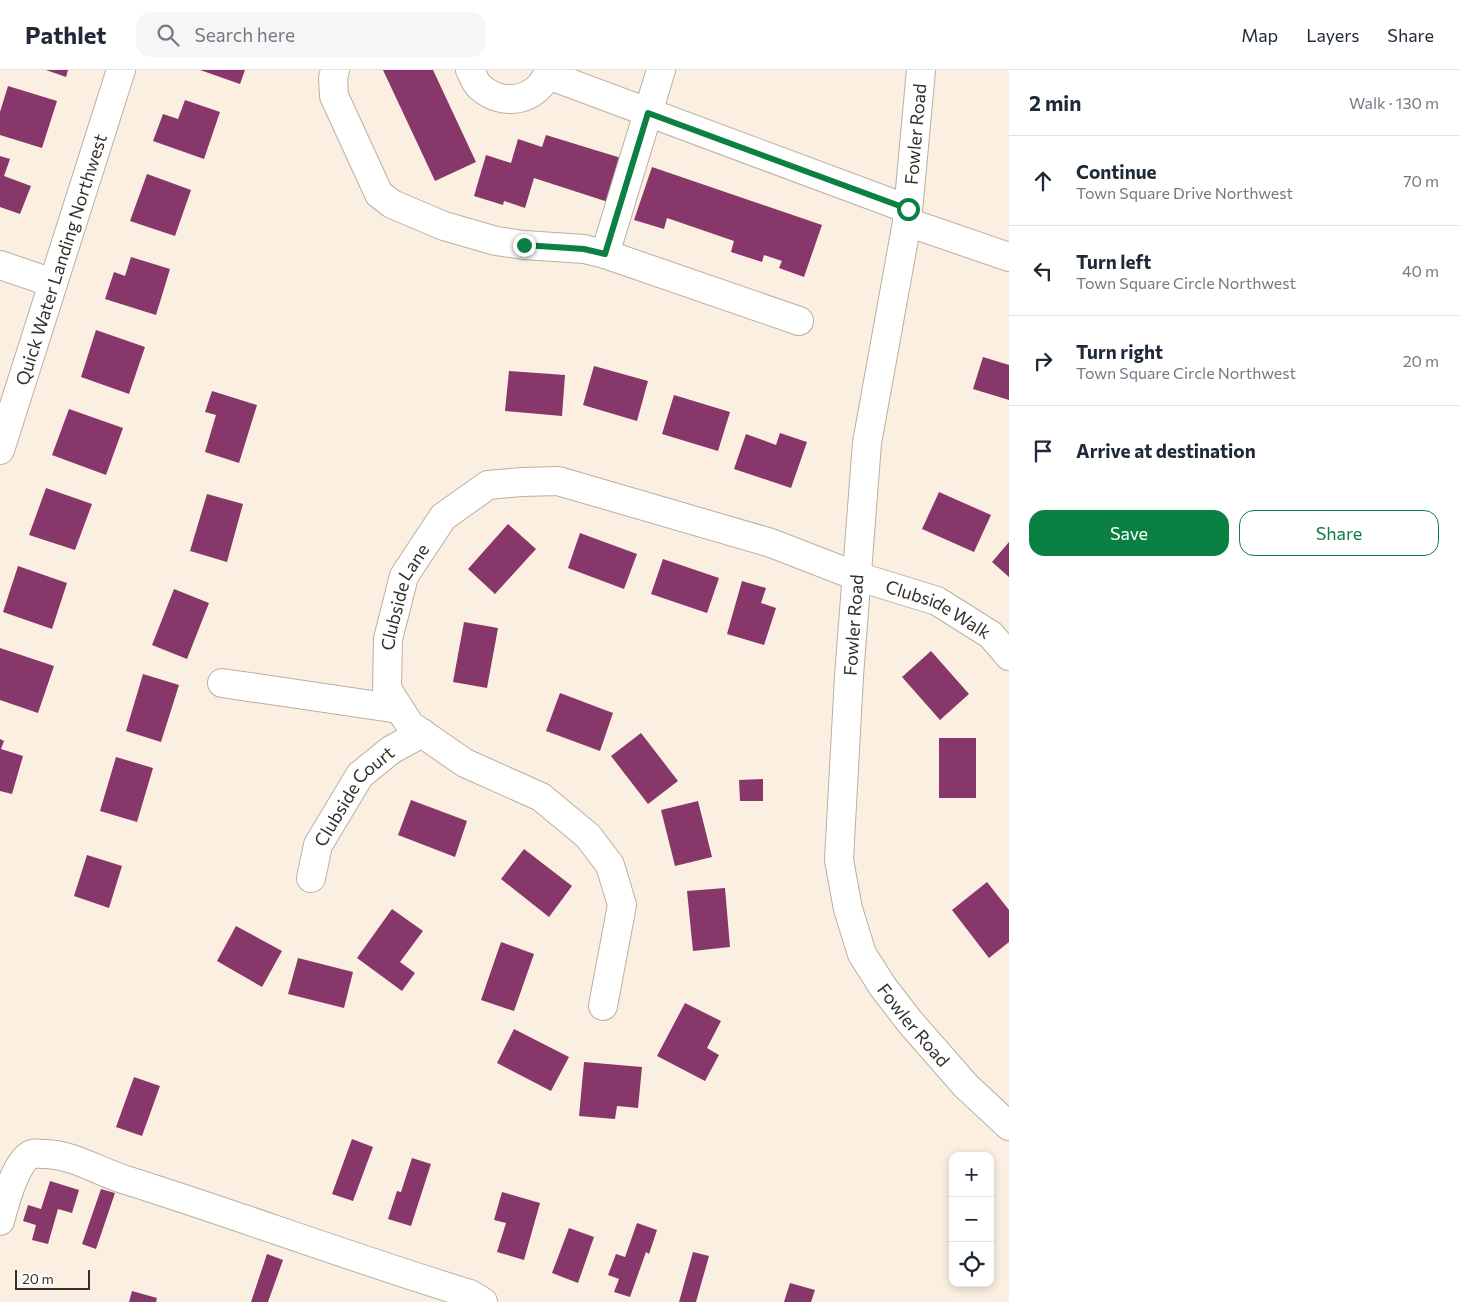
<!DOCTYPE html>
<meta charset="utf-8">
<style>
:root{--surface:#fff;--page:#f6f6f7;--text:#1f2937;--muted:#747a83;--line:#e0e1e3;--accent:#0b8043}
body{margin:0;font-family:Commissioner,sans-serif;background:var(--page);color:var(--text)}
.controls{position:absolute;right:15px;bottom:15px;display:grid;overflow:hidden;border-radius:10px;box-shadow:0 2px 8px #0003}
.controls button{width:45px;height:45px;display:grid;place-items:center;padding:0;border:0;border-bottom:1px solid var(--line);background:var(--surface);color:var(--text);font:25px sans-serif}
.scale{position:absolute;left:15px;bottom:12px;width:75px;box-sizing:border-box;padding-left:5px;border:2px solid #34302a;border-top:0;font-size:14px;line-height:18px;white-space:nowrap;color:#34302a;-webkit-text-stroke:4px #fff;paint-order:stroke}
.stop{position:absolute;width:15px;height:15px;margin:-11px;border:4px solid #0b8043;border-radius:50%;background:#fff}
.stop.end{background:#0b8043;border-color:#fff;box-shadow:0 1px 5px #0008}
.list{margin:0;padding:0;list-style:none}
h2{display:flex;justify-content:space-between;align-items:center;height:65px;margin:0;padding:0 20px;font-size:21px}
h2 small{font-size:16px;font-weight:400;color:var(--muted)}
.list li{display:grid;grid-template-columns:32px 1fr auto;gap:15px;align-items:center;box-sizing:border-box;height:90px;padding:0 20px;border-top:1px solid var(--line)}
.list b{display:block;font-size:19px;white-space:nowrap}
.list p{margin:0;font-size:16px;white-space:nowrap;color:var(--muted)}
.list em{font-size:16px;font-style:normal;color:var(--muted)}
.actions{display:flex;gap:10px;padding:15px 20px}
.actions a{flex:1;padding:11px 0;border:1px solid var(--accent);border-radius:15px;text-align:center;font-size:18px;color:var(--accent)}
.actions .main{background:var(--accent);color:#fff}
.icon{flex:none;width:28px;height:28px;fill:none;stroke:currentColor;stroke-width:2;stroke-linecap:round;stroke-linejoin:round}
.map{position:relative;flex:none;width:1009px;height:1232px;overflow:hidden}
header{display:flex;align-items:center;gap:30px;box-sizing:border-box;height:70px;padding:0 25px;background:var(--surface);border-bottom:1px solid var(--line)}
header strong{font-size:24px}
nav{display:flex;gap:28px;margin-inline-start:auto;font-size:18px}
.search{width:350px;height:45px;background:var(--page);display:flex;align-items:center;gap:12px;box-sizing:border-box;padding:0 18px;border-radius:15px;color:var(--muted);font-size:19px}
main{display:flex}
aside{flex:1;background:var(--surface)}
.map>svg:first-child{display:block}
</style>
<header>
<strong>Pathlet</strong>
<div class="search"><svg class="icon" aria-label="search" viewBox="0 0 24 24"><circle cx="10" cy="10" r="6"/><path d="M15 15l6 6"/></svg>Search here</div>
<nav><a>Map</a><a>Layers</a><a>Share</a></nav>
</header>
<main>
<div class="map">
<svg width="1009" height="1232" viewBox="0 0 1009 1232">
<rect width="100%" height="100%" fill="#faefe0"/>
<path fill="#88376b" d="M46,0H68L66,7Z
M200,0H245L240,14Z
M383,0H433L476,92L435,111Z
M8,16L57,31L42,78L0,65V42Z
M185,30L220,42L204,89L153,71L163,44L178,49Z
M546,65L621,88L608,132L534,108L525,138L504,131L503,135L474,126L486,85L511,93L518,69L542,77Z
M0,86L10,89L4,106L31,116L20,144L0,137Z
M652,97L822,155L804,207L779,198L782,191L764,185L762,192L731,182L734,171L667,148L664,159L634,150Z
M147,104L191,120L175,166L130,151Z
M131,187L170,199L156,245L105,229L114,202L125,206Z
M96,260L145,277L129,324L81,307Z
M983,287L1009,295V330L973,319Z
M594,296L648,311L637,351L583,335Z
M509,301L565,305L562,346L505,341Z
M212,321L257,335L239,393L205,382L216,345L205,342Z
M674,325L730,342L718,381L662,364Z
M69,339L123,358L106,405L52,385Z
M780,363L807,372L791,418L734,399L746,364L776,375Z
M46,418L92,434L75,480L29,465Z
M939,422L991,445L974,482L922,459Z
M207,424L243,434L227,492L190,481Z
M508,454L536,479L495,524L468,499Z
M580,463L637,484L624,519L568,498Z
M1009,472V507L992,492Z
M663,489L719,508L707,543L651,524Z
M18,496L67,513L52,559L3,542Z
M742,511L766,518L761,533L776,538L764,575L727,564Z
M174,519L209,533L187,589L152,575Z
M464,552L498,558L487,618L453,612Z
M0,578L54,596L38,643L0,630Z
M931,581L969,624L940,650L902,607Z
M143,604L179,615L161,672L126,661Z
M560,623L613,643L600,681L546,661Z
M641,663L678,711L648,734L611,686Z
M939,668H976V728H939Z
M0,669L4,671L1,679L23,686L12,724L0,721Z
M116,687L153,698L137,752L100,741Z
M763,709V731H740L739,710Z
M411,730L467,751L455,787L398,765Z
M698,731L712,787L675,796L661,740Z
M524,779L572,816L549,847L501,809Z
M87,785L122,796L109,838L74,826Z
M987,812L1009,840V872L989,888L952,840Z
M725,818L730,877L693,881L687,821Z
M392,839L423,861L400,892L415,903L402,921L357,888Z
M236,856L282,881L262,917L217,891Z
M501,872L534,884L514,941L481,930Z
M298,888L353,902L344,938L288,924Z
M685,933L721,951L707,978L719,985L705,1011L657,986Z
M514,959L569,987L551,1021L497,993Z
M584,992L642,997L638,1038L617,1036L615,1049L579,1046Z
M134,1007L160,1016L142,1066L116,1057Z
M352,1069L373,1077L353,1131L332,1124Z
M412,1088L431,1094L411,1156L388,1149L397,1121L401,1122Z
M50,1111L79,1120L72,1143L58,1139L48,1174L32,1170L36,1155L23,1151L28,1135L41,1139Z
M101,1119L115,1123L96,1179L82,1174Z
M502,1122L540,1133L524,1190L497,1182L506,1153L494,1150Z
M637,1153L657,1160L649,1184L646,1182L630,1227L614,1222L619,1209L608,1205L616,1184L625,1187Z
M569,1158L594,1167L578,1213L552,1203Z
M693,1182L709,1186L696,1232H679Z
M267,1184L283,1190L268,1232H251Z
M790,1213L815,1220L811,1232H784Z
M132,1221L157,1228L156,1232H129Z"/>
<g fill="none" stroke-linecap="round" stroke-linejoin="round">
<g stroke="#bab0a1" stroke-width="30">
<g id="minor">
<path d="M335,0L333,8L334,26L379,124L392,134L444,156L496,171L524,175L584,179L605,184L799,251"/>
<path d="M470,0C473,5 475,13 480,17C503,38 539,31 549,0"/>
<path id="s1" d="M921,0L907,152L867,373L849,606L839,790L848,839L862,884L883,917L910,952L966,1016L1009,1056"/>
<path d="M548,5L908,139"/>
<path d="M907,152L1009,187"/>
<path d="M605,184L661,0"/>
<path d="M0,195L53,213"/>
<path id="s2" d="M0,380L121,0"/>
<path d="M222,613L399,639"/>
<path id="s3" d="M311,808L318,775L360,705L391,680L422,663"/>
<path id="s4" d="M603,936L622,835L610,795L588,766L541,727L465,693L410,655L387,619L388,569L404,506L443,447L488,415L522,412L558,411L771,473L856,506L937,531L991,565L1009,586"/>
<path d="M0,1151C4,1136 16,1089 32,1084C35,1083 40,1084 43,1084C74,1084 100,1103 129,1111C243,1147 355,1189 470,1224L483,1232"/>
</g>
</g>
<use href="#minor" stroke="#fff" stroke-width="28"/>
</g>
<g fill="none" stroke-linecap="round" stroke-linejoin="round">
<path stroke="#0b8043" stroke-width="6" d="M524,175L584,179L605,184L648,43L908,139"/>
</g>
<g text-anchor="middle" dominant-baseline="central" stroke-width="5" stroke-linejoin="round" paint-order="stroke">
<g font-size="18" fill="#34302a" stroke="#fff">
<text transform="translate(915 64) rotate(-85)">Fowler Road</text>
<text stroke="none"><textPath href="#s2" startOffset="200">Quick Water Landing Northwest</textPath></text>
<text stroke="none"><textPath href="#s4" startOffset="530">Clubside Lane</textPath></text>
<text stroke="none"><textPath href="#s4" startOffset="1148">Clubside Walk</textPath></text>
<text transform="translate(853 555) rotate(-86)">Fowler Road</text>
<text stroke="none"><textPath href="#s3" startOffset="95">Clubside Court</textPath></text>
<text stroke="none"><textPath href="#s1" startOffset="980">Fowler Road</textPath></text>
</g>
</g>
</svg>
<div class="controls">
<button>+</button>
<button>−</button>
<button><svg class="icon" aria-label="locate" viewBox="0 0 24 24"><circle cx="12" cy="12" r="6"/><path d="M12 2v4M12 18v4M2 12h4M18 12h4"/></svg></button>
</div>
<div class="scale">20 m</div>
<div class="stop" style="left:908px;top:139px"></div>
<div class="stop end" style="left:524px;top:175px"></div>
</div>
<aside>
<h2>2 min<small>Walk · 130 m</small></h2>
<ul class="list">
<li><svg class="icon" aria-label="ahead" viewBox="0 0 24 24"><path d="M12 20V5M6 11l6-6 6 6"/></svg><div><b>Continue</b><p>Town Square Drive Northwest</p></div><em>70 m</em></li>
<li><svg class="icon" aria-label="left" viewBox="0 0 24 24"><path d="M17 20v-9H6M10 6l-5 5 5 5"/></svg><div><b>Turn left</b><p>Town Square Circle Northwest</p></div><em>40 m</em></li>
<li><svg class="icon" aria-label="right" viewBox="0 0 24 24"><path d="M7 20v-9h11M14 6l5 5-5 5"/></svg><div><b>Turn right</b><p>Town Square Circle Northwest</p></div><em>20 m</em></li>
<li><svg class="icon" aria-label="arrive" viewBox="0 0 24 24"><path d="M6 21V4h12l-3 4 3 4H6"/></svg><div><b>Arrive at destination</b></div></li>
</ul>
<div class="actions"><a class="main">Save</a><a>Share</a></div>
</aside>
</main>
